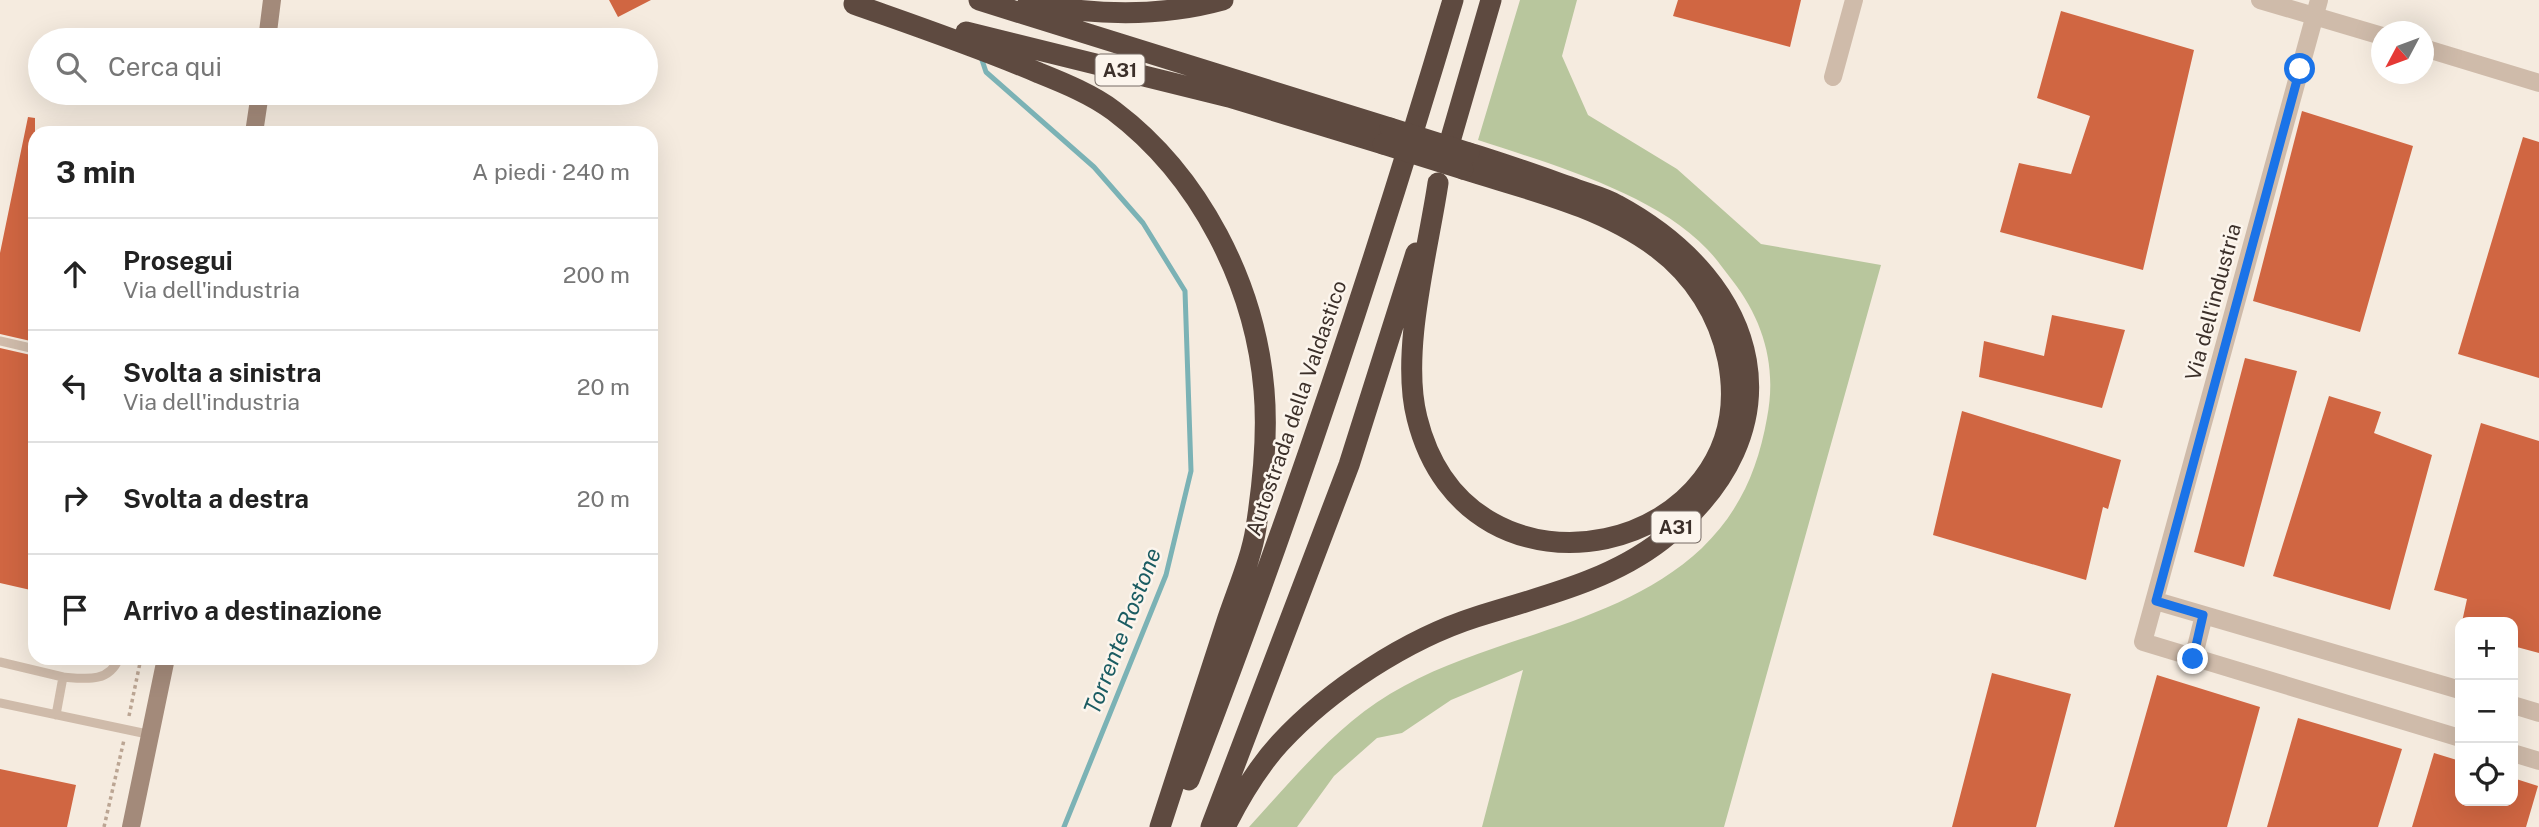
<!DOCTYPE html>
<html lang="it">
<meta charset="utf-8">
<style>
:root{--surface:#fff;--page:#f2f2f2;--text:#222;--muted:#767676;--line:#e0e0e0}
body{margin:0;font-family:"Public Sans",sans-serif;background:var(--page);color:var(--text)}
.controls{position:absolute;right:21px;bottom:21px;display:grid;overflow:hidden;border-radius:14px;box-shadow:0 7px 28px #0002}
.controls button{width:63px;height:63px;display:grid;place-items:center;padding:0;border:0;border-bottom:2px solid var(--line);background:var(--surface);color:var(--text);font:35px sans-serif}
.compass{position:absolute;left:2371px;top:21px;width:63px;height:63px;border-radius:50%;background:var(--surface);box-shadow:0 7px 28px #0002;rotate:229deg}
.stop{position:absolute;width:21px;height:21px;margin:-16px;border:5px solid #1a73e8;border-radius:50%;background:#fff}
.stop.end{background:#1a73e8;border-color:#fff;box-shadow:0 2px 7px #0008}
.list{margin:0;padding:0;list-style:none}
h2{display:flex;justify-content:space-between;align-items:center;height:91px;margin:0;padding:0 28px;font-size:30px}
h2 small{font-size:23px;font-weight:400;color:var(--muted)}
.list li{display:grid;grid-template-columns:46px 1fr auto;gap:21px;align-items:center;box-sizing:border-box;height:112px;padding:0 28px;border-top:2px solid var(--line)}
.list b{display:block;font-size:26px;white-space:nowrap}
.list p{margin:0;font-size:23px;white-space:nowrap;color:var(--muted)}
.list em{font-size:23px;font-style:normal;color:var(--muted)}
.icon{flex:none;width:38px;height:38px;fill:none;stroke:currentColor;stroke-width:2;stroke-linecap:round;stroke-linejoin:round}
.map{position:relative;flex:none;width:2539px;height:827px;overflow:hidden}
.search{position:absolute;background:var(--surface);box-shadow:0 7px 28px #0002;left:28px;top:28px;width:630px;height:77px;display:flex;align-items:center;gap:18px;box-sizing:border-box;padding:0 24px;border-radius:38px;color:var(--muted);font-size:26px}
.panel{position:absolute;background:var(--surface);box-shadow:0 7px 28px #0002;left:28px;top:126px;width:630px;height:539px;border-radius:21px}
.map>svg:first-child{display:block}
</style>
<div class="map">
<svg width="2539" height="827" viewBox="0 0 2539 827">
<rect width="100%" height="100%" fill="#f5ebdf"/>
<path fill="#b8c69d" d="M1520,0H1577L1562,56L1588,115L1677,169L1761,244L1881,265L1724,827H1482L1523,670L1451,700L1402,733L1377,738L1334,776L1297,827H1249C1296,776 1341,719 1404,686C1499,634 1620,625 1702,548C1740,511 1758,469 1767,418C1777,367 1764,321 1732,280C1724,270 1716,258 1707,249C1654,193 1550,164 1478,140Z"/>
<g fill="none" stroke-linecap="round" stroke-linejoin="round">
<path stroke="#7bb2b5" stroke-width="5" d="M982,60L986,72L1094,167L1143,223L1185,291L1191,471L1166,575L1064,827"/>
</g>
<path fill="#d06642" d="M609,0H651L618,17Z
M1678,0H1801L1790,47L1673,16Z
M2061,11L2194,50L2143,270L2000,232L2019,163L2071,174L2090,116L2037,98Z
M2302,111L2413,146L2360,332L2253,301Z
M28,117L35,118V342L0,334V253Z
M2523,137L2539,142V378L2458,354Z
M2052,315L2125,330L2102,408L1979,377L1984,341L2044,356Z
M0,348L35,356V591L0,583Z
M2245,358L2297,371L2244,567L2194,552Z
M2329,396L2381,412L2374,433L2432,455L2390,610L2273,576Z
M1962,411L2121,460L2108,509L2103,507L2086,580L1933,535Z
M2481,423L2539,441V653L2513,646V622H2462L2467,599L2434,590Z
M1992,673L2071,694L2036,827H1952Z
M2157,675L2260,707L2227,827H2114Z
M2298,718L2402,749L2378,827H2267Z
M2434,753L2460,761V801H2513V778L2538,786L2526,827H2412Z
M0,769L76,785L67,827H0Z"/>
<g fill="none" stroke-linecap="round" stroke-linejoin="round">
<path stroke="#bba593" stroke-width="3.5" stroke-dasharray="3.5 3.5" stroke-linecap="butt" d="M129,716L141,658
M104,827L124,740"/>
<path stroke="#cfbbaa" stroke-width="9" d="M0,341L35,349
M0,662L63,677
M0,703L152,735
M56,715L63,677C86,679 109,683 119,658"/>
<path stroke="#cfbbaa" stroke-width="18" d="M2260,0L2382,36
M2319,0L2143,642L2460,738
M2424,48L2539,83
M1833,77L1854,0
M2156,601L2460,690
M2193,659L2204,615
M2513,705L2539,713
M2513,753L2539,761"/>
<path stroke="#a38a7a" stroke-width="18" d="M267,40L272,0
M254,133L260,93
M131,827L166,658"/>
<path stroke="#5e4a40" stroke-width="21" d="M979,0L1390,128
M1028,3C1093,15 1158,18 1223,0
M854,4C916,26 978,47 1039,73C1064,83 1093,95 1114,111C1200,176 1255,284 1264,390C1268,435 1263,483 1256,528C1251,560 1236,593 1226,624C1204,692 1182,759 1160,827
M966,32L1229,97L1383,144
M1444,162L1491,0
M1438,183C1428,251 1400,352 1417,418C1468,624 1766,553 1728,360C1719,315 1694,276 1657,248C1601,206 1529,190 1463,169
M1189,780C1288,525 1375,263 1453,0
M1211,827L1349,465L1416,253
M1225,827C1240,797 1257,768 1280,743C1330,689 1407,639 1476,617C1539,597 1608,582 1662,540C1801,430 1763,284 1617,205C1603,197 1585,193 1570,187C1536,175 1503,163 1469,153"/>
<path stroke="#5e4a40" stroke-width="21" d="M1390,128L1469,153
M1383,144L1463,169"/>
</g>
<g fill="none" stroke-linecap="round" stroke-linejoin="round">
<path stroke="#1a73e8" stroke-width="9" d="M2193,659L2203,615L2156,601L2300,69"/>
</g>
<g text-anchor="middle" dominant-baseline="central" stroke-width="5" stroke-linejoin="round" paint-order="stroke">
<g fill="#fcf5ed" stroke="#766b64" stroke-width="2">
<rect x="1095.5" y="54.5" width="49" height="31" rx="5"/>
<rect x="1651.5" y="511.5" width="49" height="31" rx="5"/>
</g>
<g font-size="19" font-weight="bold" fill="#3c302a">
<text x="1120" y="70">A31</text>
<text x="1676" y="527">A31</text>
</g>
<g font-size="21" fill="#3c302a" stroke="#fcf5ed">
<text transform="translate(2213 302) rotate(-75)">Via dell'industria</text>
<text transform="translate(1296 408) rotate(-71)">Autostrada della Valdastico</text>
</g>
<g font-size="23" font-style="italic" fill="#1b5c62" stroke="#fcf5ed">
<text transform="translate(1122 631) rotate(-69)">Torrente Rostone</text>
</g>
</g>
</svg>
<div class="controls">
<button>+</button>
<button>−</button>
<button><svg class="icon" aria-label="locate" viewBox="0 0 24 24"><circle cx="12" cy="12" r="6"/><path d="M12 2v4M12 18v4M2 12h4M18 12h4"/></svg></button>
</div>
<svg class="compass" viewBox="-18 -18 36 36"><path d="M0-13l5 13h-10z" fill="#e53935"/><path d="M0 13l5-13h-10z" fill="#767676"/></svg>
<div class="stop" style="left:2300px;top:69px"></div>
<div class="stop end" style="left:2193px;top:659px"></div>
<div class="search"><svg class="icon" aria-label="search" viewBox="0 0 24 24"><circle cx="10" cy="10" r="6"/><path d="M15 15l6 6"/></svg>Cerca qui</div>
<section class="panel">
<h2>3 min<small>A piedi · 240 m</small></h2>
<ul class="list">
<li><svg class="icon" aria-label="ahead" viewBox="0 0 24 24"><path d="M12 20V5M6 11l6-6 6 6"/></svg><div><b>Prosegui</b><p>Via dell'industria</p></div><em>200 m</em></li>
<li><svg class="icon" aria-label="left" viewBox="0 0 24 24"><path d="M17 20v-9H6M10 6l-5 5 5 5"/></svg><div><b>Svolta a sinistra</b><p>Via dell'industria</p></div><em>20 m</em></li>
<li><svg class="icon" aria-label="right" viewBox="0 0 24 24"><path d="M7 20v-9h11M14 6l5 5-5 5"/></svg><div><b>Svolta a destra</b></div><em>20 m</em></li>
<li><svg class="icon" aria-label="arrive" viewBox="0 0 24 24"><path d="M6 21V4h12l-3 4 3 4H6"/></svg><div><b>Arrivo a destinazione</b></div></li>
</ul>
</section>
</div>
